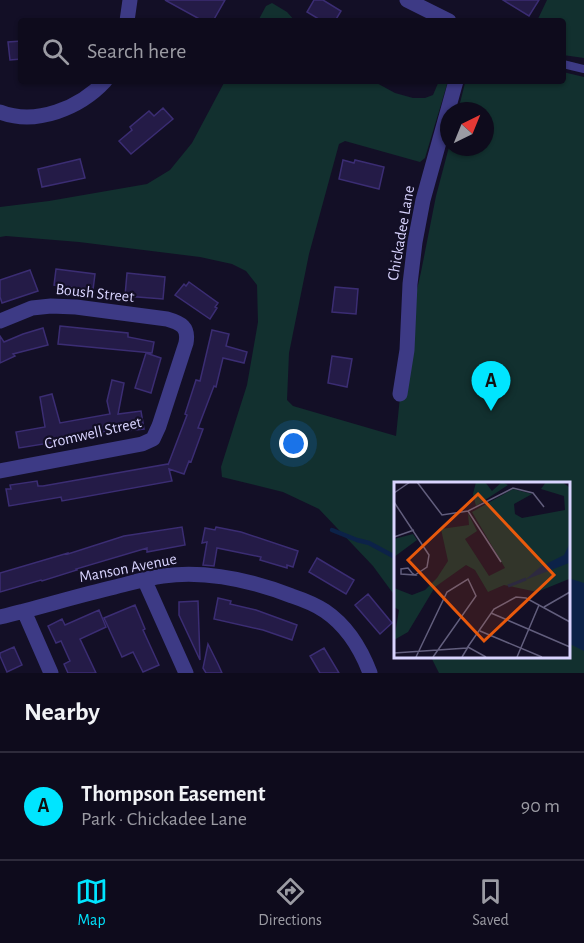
<!DOCTYPE html>
<meta charset="utf-8">
<style>
:root{--surface:#0e0b1c;--page:#171425;--text:#f1f3f6;--muted:#9b9ba3;--line:#2e2b3b;--accent:#00e5ff}
body{margin:0;font-family:"Alegreya Sans",sans-serif;background:var(--page);color:var(--text)}
.compass{position:absolute;left:440px;top:102px;width:54px;height:54px;border-radius:50%;background:var(--surface);box-shadow:0 2px 4px #0004;rotate:43deg}
.you{position:absolute;left:294px;top:444px;width:21px;height:21px;margin:-15px;border:4px solid #fff;border-radius:50%;background:#1a73e8;box-shadow:0 0 0 9px #1a73e833}
.badge{display:grid;place-items:center;width:39px;height:39px;border-radius:50%;background:var(--accent);color:#111;font-size:20px;font-weight:700}
.pin{position:absolute;translate:-50% -50px;filter:drop-shadow(0 2px 3px #0008)}
.pin::after{content:'';position:absolute;top:32px;width:21px;height:18px;background:inherit;clip-path:polygon(0 0,100% 0,50% 100%)}
.list{margin:0;padding:0;list-style:none}
h2{display:flex;justify-content:space-between;align-items:center;height:78px;margin:0;padding:0 24px;font-size:26px}
h2 small{font-size:20px;font-weight:400;color:var(--muted)}
.list li{display:grid;grid-template-columns:39px 1fr auto;gap:18px;align-items:center;box-sizing:border-box;height:108px;padding:0 24px;border-top:2px solid var(--line)}
.list b{display:block;font-size:22px;white-space:nowrap}
.list p{margin:0;font-size:20px;white-space:nowrap;color:var(--muted)}
.list em{font-size:20px;font-style:normal;color:var(--muted)}
.icon{flex:none;width:33px;height:33px;fill:none;stroke:currentColor;stroke-width:2;stroke-linecap:round;stroke-linejoin:round}
.map{position:relative;flex:none;width:584px;height:673px;overflow:hidden}
.search{position:absolute;background:var(--surface);box-shadow:0 2px 4px #0004;left:18px;right:18px;top:18px;height:66px;display:flex;align-items:center;gap:15px;box-sizing:border-box;padding:0 21px;border-radius:6px;color:var(--muted);font-size:22px}
.sheet{height:186px;background:var(--surface)}
nav{display:flex;justify-content:space-around;align-items:center;box-sizing:border-box;height:84px;border-top:2px solid var(--line);background:var(--surface);font-size:16px;color:var(--muted)}
nav a{display:grid;justify-items:center;gap:3px}
nav .on{color:var(--accent)}
.map>svg:first-child{display:block}
</style>
<div class="map">
<svg width="584" height="673" viewBox="0 0 584 673">
<rect width="100%" height="100%" fill="#130f26"/>
<path fill="#12302f" d="M547,0H584V58L563,55V21H537Z
M272,3L287,12L295,21H258L266,6Z
M563,72L584,77V673H439L431,657L568,656V484H395V596L373,566L319,509L283,492L222,477L221,467L247,385L258,322L257,285L246,271L232,264L200,257L79,242L6,236L0,237V207L49,201L147,184L170,170L192,143L225,81H373L395,93L413,98H425L433,95L439,81H448L425,158L420,162L345,141L339,144L309,254L289,353L287,400L293,406L396,436L406,338L421,272L436,196L449,147H485V111H458L465,83L466,81H563Z"/>
<path fill="#0c2248" d="M568,578L584,583V651L568,643Z"/>
<g fill="none" stroke-linecap="round" stroke-linejoin="round">
<path stroke="#0c2248" stroke-width="4.5" d="M332,530L357,540L369,543L395,557"/>
</g>
<path fill="#241b47" stroke="#3b2d73" stroke-width="1.5" d="M165,0H225L213,21H203Z
M314,0H323L341,11L335,21H322L307,12Z
M503,0H539L529,16Z
M21,41V59L10,60L8,42Z
M163,108L173,119L131,154L119,141L132,130L130,127L149,111L154,116Z
M80,159L85,178L42,187L38,169Z
M343,160L354,163L355,160L384,167L379,189L339,179Z
M56,269L95,274L93,290L54,285Z
M30,270L38,291L2,303L0,297V280Z
M127,273L165,277L163,299L125,296Z
M189,282L218,303L215,307L217,308L210,319L175,295L184,284L186,286Z
M335,287L358,289L356,314L332,312Z
M60,326L128,333V337L154,342L152,353L58,344Z
M43,328L48,345L13,354L15,356L0,363V336L4,342L23,334Z
M212,330L229,334L226,346L247,352L244,363L223,358L216,387L214,386L198,428L203,429L191,462L189,461L184,474L169,469L172,481L62,501L61,497L9,506L6,489H11L10,485L37,481L38,486H43L168,464V465L187,415L185,414L196,380L200,381Z
M146,353L161,358L151,393L135,388Z
M332,356L352,359L347,387L328,383Z
M112,380L124,383L118,414L141,411L144,429L125,431V429L115,430V432L114,430L55,440L56,442L19,448L16,432L45,427L40,397L52,394L60,423L110,414L107,401Z
M182,527L185,545L147,552V548L76,569L77,570L42,581L41,580L0,592V573L68,553V554L124,536Z
M216,527L241,532L298,551L293,567L287,565V568L260,560L261,557L217,548L214,566L203,565L207,542L202,543L205,528L215,530Z
M317,558L354,580L346,594L309,572Z
M368,594L392,623L380,634L355,605Z
M218,598L231,601L230,604L256,610L297,625L292,640L263,630L214,619Z
M198,601L200,660L179,615V602Z
M135,605L145,629L143,630L159,665L143,672L133,652L122,657L104,618Z
M99,610L106,627L80,639L96,673H68L64,664L70,661L61,641L56,643L48,626L62,619L65,625Z
M208,644L218,664L222,673H206L203,668Z
M14,647L22,665L7,672L0,656V653Z
M324,648L339,673H320L310,656Z"/>
<g fill="none" stroke-linecap="round" stroke-linejoin="round">
<path stroke="#3d3a85" stroke-width="8" d="M563,64L584,69"/>
<path stroke="#3d3a85" stroke-width="15" d="M407,0L449,21
M127,21L130,0
M0,112C36,126 80,108 105,81
M0,321L32,308L51,306L76,307L167,319C181,323 189,327 186,343L159,426L153,439L142,444L0,471
M400,394L407,350L410,284L415,242L423,200L456,81
M144,579L186,673
M24,611L51,673
M0,617C38,608 76,596 115,587C131,583 147,578 163,576C206,570 253,581 292,596C304,600 316,605 325,611C347,626 361,649 370,673"/>
</g>
<g text-anchor="middle" dominant-baseline="central" stroke-width="4.5" stroke-linejoin="round" paint-order="stroke">
<g font-size="16" fill="#d9d4ff" stroke="#130f26">
<text transform="translate(401 233) rotate(-80)">Chickadee Lane</text>
<text transform="translate(95 293) rotate(6)">Boush Street</text>
<text transform="translate(93 433) rotate(-13)">Cromwell Street</text>
<text transform="translate(128 568) rotate(-11)">Manson Avenue</text>
</g>
</g>
<g transform="translate(394 482)">
<rect width="176" height="176" fill="#130f26"/>
<path d="M82,0H91L98,9L108,0L114,3L82,24L79,12ZM152,0H168L175,5V97L143,110L110,103L94,110L81,88L72,83L41,105L14,150L0,158L5,128L0,125V106L18,113L31,108L43,96L54,79L47,47L75,43L74,31L83,49L71,57L95,94L111,86L78,30L119,7L138,12L120,22L121,32L128,36L171,28L170,14L147,7ZM19,52L23,58L0,75V57Z" fill="#12302f"/>
<path d="M175,63V81L131,98L146,85L170,73Z" fill="#0c2248"/>
<path fill="none" stroke="#0c2248" stroke-width="3" d="M114,104L132,97"/>
<path fill="none" stroke="#625e7d" stroke-width="1.5" d="M23,0L48,33L74,29L119,6L139,11L150,25M0,11L16,0M0,20L35,73L33,85L21,93M74,29L107,80M0,55L20,48M14,86L18,91L21,93L7,92V87ZM150,125L176,110M97,131L176,165M86,149L148,175M0,171L73,166L100,127L122,115L132,116L176,140M22,175L53,110L74,97L82,114L39,175M68,175L74,165L92,175M123,175L145,123"/>
<path fill="#e8590c" fill-opacity="0.15" stroke="#e8590c" stroke-width="3" d="M84,12L160,93L90,159L14,78Z"/>
<rect width="176" height="176" fill="none" stroke="#d9d4ff" stroke-width="3"/>
</g>
</svg>
<svg class="compass" viewBox="-18 -18 36 36"><path d="M0-13l5 13h-10z" fill="#e53935"/><path d="M0 13l5-13h-10z" fill="#9b9ba3"/></svg>
<div class="you"></div>
<div class="pin badge" style="left:491px;top:411px">A</div>
<div class="search"><svg class="icon" aria-label="search" viewBox="0 0 24 24"><circle cx="10" cy="10" r="6"/><path d="M15 15l6 6"/></svg>Search here</div>
</div>
<section class="sheet">
<h2>Nearby<small></small></h2>
<ul class="list">
<li><span class="badge">A</span><div><b>Thompson Easement</b><p>Park · Chickadee Lane</p></div><em>90 m</em></li>
</ul>
</section>
<nav>
<a class="on"><svg class="icon" aria-label="map" viewBox="0 0 24 24"><path d="M3 6l6-2 6 2 6-2v14l-6 2-6-2-6 2zM9 4v14M15 6v14"/></svg>Map</a>
<a><svg class="icon" aria-label="directions" viewBox="0 0 24 24"><path d="M12 3l9 9-9 9-9-9zM9 14v-3h6M13 9l2 2-2 2"/></svg>Directions</a>
<a><svg class="icon" aria-label="saved" viewBox="0 0 24 24"><path d="M7 4h10v16l-5-4-5 4z"/></svg>Saved</a>
</nav>
